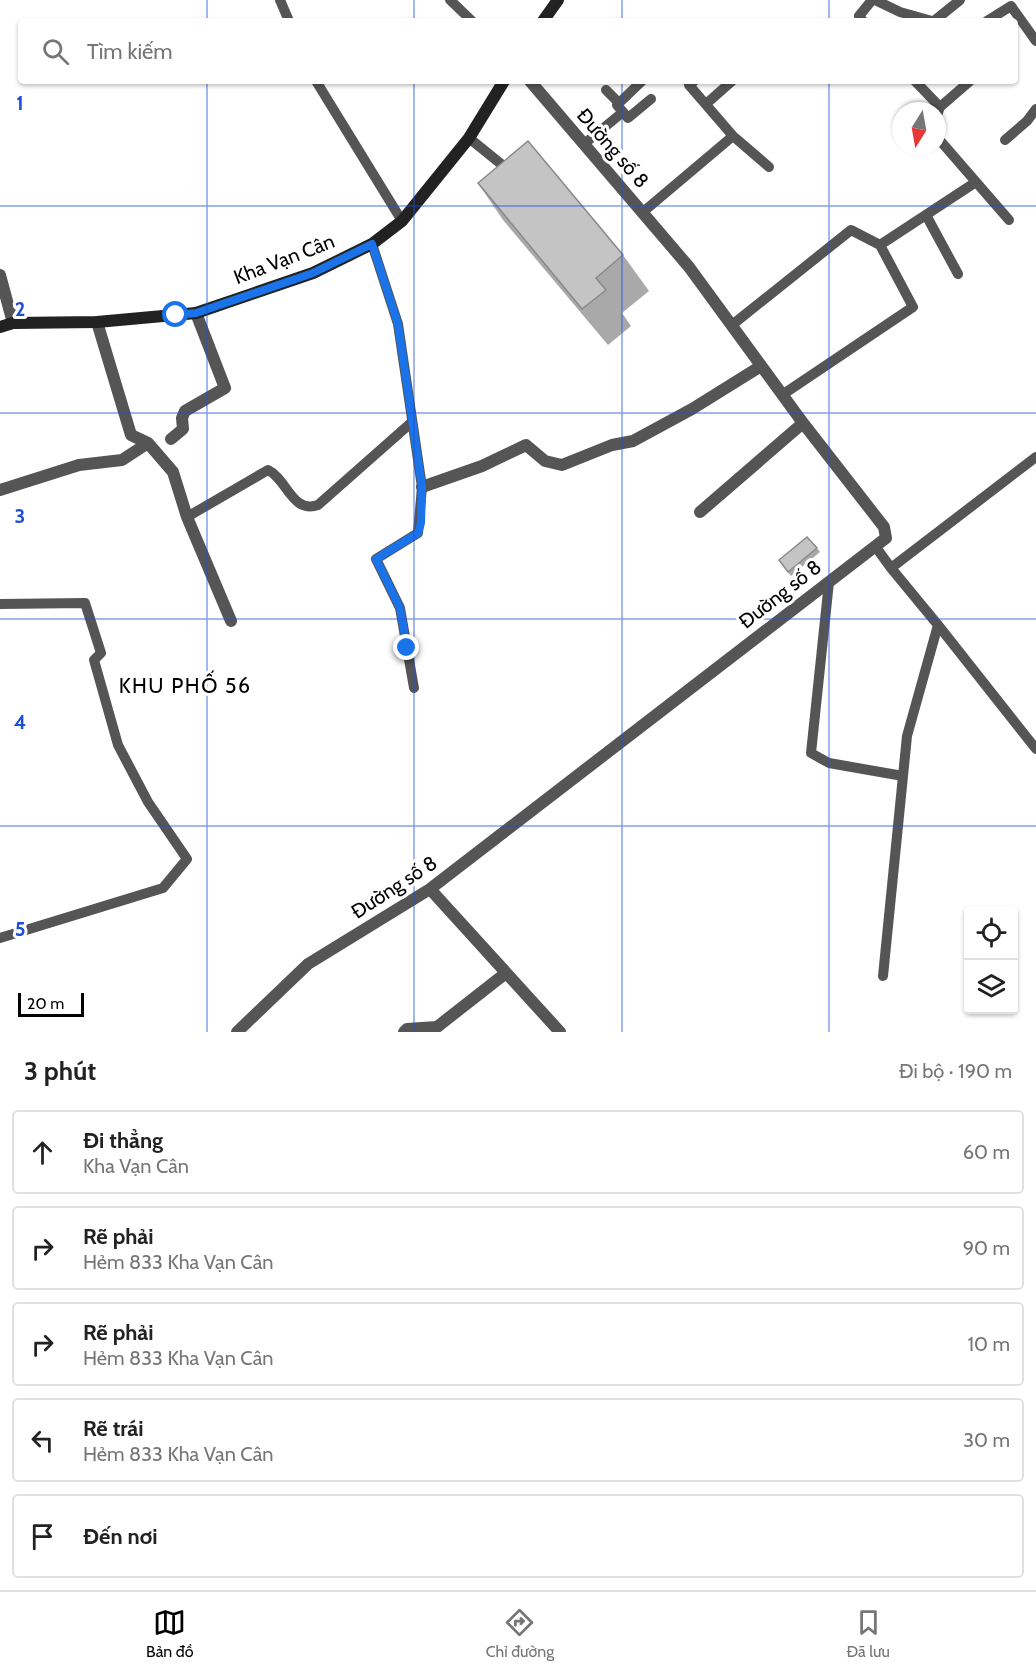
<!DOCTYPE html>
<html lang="vi">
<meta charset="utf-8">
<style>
:root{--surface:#fff;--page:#f6f6f6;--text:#222;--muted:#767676;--line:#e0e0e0;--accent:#000}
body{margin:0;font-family:Cabin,sans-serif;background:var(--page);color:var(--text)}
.controls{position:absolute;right:18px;bottom:18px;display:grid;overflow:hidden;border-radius:6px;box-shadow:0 2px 4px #0004}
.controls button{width:54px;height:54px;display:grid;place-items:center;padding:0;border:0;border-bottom:2px solid var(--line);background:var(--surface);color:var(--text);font:30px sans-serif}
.compass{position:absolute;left:892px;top:102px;width:54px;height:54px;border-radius:50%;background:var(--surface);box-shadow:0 2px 4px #0004;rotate:191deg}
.scale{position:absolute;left:18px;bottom:15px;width:66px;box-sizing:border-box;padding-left:6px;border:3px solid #000;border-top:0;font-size:16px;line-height:21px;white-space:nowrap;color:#000;-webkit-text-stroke:4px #fff;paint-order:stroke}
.stop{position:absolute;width:18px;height:18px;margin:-14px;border:4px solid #1a73e8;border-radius:50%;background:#fff}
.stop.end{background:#1a73e8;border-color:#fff;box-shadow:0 2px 6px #0008}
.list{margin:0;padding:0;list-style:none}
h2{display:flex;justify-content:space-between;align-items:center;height:78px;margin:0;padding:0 24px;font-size:26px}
h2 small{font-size:20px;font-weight:400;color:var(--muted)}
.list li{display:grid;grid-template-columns:39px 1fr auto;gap:18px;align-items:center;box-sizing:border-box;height:84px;margin:0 12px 12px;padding:0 12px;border:2px solid var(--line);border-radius:6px}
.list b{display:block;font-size:22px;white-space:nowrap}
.list p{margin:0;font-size:20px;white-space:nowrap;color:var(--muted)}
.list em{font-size:20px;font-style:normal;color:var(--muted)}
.icon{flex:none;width:33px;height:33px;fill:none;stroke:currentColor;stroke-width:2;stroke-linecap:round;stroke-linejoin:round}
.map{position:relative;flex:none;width:1036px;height:1032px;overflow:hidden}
.search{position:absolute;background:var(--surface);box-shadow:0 2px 4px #0004;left:18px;right:18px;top:18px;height:66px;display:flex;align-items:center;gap:15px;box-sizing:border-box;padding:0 21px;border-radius:6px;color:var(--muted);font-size:22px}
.sheet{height:558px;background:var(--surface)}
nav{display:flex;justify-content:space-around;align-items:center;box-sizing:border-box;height:84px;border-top:2px solid var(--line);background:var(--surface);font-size:16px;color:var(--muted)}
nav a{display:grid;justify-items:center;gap:3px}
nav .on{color:var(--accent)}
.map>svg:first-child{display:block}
</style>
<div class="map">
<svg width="1036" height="1032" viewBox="0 0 1036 1032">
<rect width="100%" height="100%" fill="#fff"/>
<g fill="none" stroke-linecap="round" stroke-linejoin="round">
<path stroke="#555" stroke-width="10" d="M280,0L289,21
M450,0L472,21
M875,0L900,12L932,21
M863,21L859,16L872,0
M934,21L960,0
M987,21L1011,6L1036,41
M316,81L402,221
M642,81L617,105L628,118L651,99
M915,81L940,107
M606,90L619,103
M706,104L732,81
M937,115L940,107L970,81
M733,136L769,167
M937,137L1009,220
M469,138L511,172
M1005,140L1027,121L1036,109
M584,144L623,112
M643,212L733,136L689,85L694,81
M926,215L958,274
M372,244L398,324L422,487L418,533L376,559L400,608L414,688
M880,245L976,182
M732,325L851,230L880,245L913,307L782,395
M187,517L268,470C287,479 292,514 318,505L412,422
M875,546L891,568L938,625L1036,749
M891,568L1036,457
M829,582L811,753L829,763L903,776
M0,604L85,603L101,653L94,660L118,745L148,802L187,859L163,888L0,938
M883,976L907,736L938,625"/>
<path stroke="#555" stroke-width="12" d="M0,275L13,323
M97,322L131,435L148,443L173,472L187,517L231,621
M171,439L183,429L182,418L185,411L225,388L196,313
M422,487L482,466L526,445L545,461L562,465L612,445L633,441L692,409L761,366
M0,490L79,465L122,460L148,443
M700,512L803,423
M430,889L560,1032
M237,1032L308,964L430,889L886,538L884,527L803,423L689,267L530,81
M404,1032L407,1029L437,1027L506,973"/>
<path stroke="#222" stroke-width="12" d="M543,21L558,0
M0,327L13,323L97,322L196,313L313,273L372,244L402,221L469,138L504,81"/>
</g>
<path fill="#a9a9a9" d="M478,183L623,255L649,291L622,313L631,326L608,345L503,220Z
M817,548L820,552L791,576L782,565Z"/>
<path fill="#c4c4c4" stroke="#898989" stroke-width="1.5" d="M528,141L623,255L596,278L606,290L582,309L478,183Z
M807,537L817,548L788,572L779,560Z"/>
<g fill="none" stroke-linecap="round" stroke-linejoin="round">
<path stroke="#1a73e8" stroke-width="8" d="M176,315L196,313L313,273L372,244L398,324L422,487L421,523L418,533L376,559L400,608L407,648"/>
</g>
<path fill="none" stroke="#1d4ed8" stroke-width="1.5" stroke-opacity="0.55" d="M207,0V21M414,0V21M622,0V21M829,0V21M207,81V1032M414,81V1032M622,81V1032M829,81V1032M0,206H1036M0,413H1036M0,619H1036M0,826H1036"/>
<g text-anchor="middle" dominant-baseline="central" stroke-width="6" stroke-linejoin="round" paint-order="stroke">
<g font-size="20" fill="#000" stroke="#fff">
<text transform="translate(613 148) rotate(49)">Đường số 8</text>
<text transform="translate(284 259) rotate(-21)">Kha Vạn Cân</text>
<text transform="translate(780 594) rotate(-38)">Đường số 8</text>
<text transform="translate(394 887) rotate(-33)">Đường số 8</text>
</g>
<g font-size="21" letter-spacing="1.5" fill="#000" stroke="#fff">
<text x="185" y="685">KHU PHỐ 56</text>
</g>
</g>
<g font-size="20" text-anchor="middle" font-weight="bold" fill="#1d4ed8" stroke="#fff" stroke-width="6" stroke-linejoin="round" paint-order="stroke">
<text x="20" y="110">1</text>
<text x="20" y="316">2</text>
<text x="20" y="523">3</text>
<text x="20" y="729">4</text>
<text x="20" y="936">5</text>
</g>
</svg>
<div class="controls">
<button><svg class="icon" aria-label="locate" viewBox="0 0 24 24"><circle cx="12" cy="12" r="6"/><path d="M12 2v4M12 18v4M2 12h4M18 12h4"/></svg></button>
<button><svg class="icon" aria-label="layers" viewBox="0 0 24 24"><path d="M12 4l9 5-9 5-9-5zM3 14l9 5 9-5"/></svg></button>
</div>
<svg class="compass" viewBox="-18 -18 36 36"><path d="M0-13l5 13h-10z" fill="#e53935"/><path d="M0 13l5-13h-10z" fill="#767676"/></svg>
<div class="scale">20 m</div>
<div class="stop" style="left:176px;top:315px"></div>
<div class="stop end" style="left:407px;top:648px"></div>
<div class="search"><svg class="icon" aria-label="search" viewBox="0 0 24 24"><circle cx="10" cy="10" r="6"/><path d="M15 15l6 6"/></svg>Tìm kiếm</div>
</div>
<section class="sheet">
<h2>3 phút<small>Đi bộ · 190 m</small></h2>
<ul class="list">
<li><svg class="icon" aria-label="ahead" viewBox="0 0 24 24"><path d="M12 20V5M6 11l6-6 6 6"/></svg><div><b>Đi thẳng</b><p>Kha Vạn Cân</p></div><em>60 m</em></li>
<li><svg class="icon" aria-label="right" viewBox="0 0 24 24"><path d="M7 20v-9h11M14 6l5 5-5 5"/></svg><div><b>Rẽ phải</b><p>Hẻm 833 Kha Vạn Cân</p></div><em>90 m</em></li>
<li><svg class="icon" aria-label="right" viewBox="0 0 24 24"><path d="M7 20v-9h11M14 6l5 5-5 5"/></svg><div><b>Rẽ phải</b><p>Hẻm 833 Kha Vạn Cân</p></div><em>10 m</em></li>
<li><svg class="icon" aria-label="left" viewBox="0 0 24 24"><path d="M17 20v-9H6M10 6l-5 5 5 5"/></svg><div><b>Rẽ trái</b><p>Hẻm 833 Kha Vạn Cân</p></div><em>30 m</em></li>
<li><svg class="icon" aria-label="arrive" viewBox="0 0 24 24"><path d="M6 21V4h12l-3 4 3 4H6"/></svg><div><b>Đến nơi</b></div></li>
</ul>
</section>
<nav>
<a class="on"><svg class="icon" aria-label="map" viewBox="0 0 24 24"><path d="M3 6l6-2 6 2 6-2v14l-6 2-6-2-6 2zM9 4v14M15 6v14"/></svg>Bản đồ</a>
<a><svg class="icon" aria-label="directions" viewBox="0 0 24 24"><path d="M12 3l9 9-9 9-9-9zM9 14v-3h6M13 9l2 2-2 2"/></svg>Chỉ đường</a>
<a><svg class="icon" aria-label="saved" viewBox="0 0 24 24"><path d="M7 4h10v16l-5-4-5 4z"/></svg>Đã lưu</a>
</nav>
